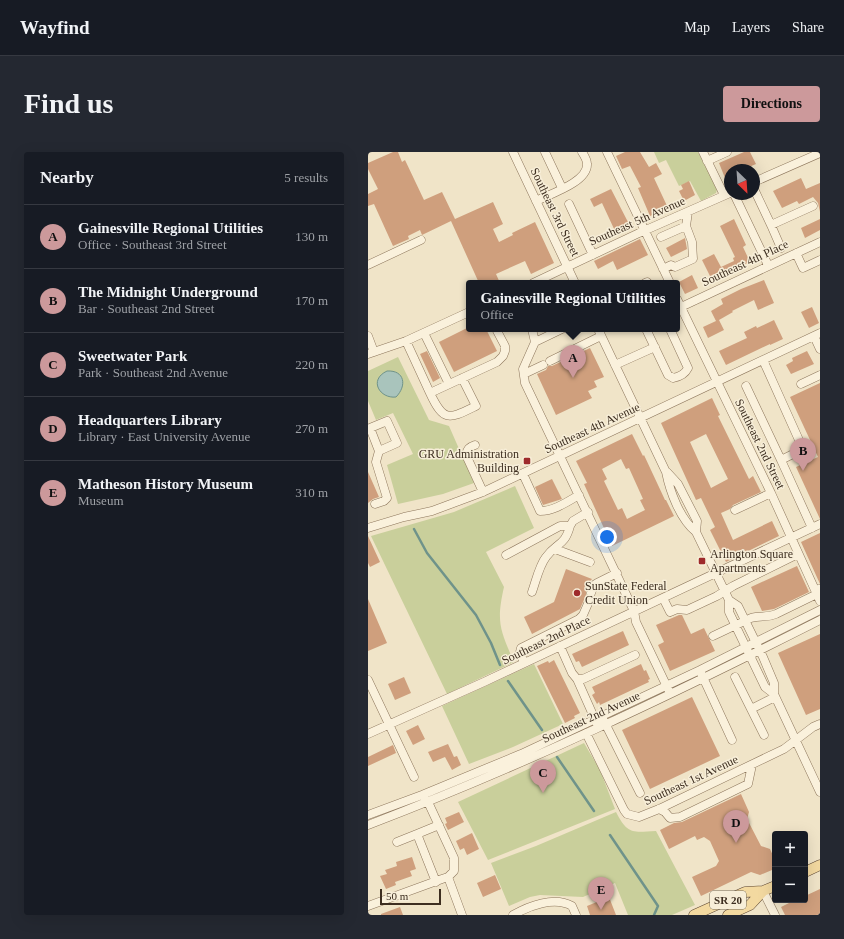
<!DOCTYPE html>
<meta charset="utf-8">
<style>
:root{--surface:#171b24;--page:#242831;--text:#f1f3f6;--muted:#9ea1a6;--line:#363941;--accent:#cc999b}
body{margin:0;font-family:"Times New Roman",serif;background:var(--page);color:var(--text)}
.controls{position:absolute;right:12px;bottom:12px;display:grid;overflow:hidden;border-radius:4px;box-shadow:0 4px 16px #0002}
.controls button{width:36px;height:36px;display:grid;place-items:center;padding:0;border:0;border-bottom:1px solid var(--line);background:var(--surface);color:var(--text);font:20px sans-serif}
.compass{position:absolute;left:356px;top:12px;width:36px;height:36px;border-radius:50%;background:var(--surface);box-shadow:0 4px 16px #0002;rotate:155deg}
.scale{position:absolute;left:12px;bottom:10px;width:61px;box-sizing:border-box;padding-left:4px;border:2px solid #3d2e20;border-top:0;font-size:11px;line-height:14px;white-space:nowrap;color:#3d2e20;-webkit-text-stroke:3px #f7eed8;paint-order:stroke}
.you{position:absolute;left:239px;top:385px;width:14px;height:14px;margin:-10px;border:3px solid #fff;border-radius:50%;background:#1a73e8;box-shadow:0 0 0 6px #1a73e833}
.badge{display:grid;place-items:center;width:26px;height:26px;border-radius:50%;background:var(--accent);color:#111;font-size:13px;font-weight:700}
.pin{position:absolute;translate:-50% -33px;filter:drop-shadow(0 1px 2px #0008)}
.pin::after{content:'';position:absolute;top:21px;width:14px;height:12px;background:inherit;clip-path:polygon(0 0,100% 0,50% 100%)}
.popup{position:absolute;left:98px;top:128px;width:214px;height:52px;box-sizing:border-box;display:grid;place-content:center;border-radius:4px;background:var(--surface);filter:drop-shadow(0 1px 3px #0005);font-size:13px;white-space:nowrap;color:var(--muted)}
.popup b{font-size:15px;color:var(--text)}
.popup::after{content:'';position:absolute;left:50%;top:100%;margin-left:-8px;border:8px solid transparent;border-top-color:var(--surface)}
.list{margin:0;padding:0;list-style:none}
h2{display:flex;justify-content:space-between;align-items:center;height:52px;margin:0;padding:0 16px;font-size:17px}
h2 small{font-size:13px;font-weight:400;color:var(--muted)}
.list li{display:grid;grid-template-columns:26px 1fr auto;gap:12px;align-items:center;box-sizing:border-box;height:64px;padding:0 16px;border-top:1px solid var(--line)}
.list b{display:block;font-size:15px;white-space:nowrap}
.list p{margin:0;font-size:13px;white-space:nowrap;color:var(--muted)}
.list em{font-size:13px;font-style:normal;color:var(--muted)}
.map{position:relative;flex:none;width:452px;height:763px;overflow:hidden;border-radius:4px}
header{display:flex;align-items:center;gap:24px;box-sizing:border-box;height:56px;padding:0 20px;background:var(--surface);border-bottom:1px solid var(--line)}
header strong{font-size:19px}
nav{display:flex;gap:22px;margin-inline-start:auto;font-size:14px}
.intro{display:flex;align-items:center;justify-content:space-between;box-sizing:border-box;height:96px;padding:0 24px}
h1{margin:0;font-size:28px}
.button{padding:10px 18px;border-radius:4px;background:var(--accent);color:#111;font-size:14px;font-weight:700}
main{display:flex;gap:24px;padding:0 24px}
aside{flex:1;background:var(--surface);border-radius:4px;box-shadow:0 4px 16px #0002}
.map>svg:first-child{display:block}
</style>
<header>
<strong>Wayfind</strong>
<nav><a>Map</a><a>Layers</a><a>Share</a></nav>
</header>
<div class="intro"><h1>Find us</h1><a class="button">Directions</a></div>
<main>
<aside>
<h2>Nearby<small>5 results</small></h2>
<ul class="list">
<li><span class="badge">A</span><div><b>Gainesville Regional Utilities</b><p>Office · Southeast 3rd Street</p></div><em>130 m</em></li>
<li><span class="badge">B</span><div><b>The Midnight Underground</b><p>Bar · Southeast 2nd Street</p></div><em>170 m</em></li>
<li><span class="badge">C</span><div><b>Sweetwater Park</b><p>Park · Southeast 2nd Avenue</p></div><em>220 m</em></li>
<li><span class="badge">D</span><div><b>Headquarters Library</b><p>Library · East University Avenue</p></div><em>270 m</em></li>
<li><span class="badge">E</span><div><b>Matheson History Museum</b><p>Museum</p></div><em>310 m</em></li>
</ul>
</aside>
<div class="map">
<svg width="452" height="763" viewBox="0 0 452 763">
<rect width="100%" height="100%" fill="#f0e4c8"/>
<path fill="#c9cf9b" d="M286,0H330L349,37L348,41L333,49L322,29L311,34L298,8L291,11Z
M30,205L61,268L81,274L106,331L75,342L30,352L19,313L45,302L25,261L8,268L0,249V219Z
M147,334L166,376L118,400L136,435C128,470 132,478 146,510L79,542L3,384L86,360Z
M166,512L195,572L145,595L101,612L74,554Z
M216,591L232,618L247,657L120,708L90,650Z
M248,660C260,683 264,680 288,679L327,753L304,763H260L247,731L215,745L172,743L162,745L141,754L123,711L168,694Z"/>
<path fill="#a9c4bc" stroke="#6f938a" d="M19,219C37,218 39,234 28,245C12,247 0,228 19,219Z"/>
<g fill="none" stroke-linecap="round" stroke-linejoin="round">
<path stroke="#6f938a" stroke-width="2.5" d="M46,377L59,401L108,463L123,491L132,513
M140,529L174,578
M189,605L226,659
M242,683L290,754L286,763"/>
</g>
<path fill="#cf9f7d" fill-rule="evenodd" d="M25,0H30L34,10L37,8L56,48L74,40L87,67L125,50L135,72L125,77L131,90L145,83L144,81L167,70L186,111L163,122L157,109L128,122L132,131H111L83,69L54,83L52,78L40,84L41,87L25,94L6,52L0,54V42L10,37L0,17V11Z
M257,0H272L281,15L288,11L294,22L286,26L300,56L282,64L270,36L273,35L262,14L254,17L248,4Z
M376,0H382L388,12L374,18H362V24L357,26L351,11Z
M433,26L438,37L452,31V60L450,51L445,45L431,52L429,49L414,56L405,39Z
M321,29L327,43L316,49L311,39L315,37L313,33Z
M243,37L261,72L247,79L234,51L226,55L222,47Z
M366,67L378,93L375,95L382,110L362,119L363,121L345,130L334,108L346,102L353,115L366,109L365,106L367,105L352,74Z
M452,67V78L437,86L433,76Z
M317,86L319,97L303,105L298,96Z
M272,87L280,103L249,118L245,109L230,117L226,109Z
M324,123L330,136L317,142L311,130Z
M396,128L406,151L390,158L386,148L364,159L365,160L351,168L356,178L340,186L335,175L348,169L343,159L355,152L353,147L373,137Z
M444,155L451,171L441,176L433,160Z
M406,168L415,187L402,193V192L358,213L351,199L379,186L376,180L388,174L389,176Z
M101,175V177H118L129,199L86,220L71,190Z
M222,196L236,225L226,229L229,235L220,239L224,246L188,263L169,222L178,218L180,214H184Z
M59,199L72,226L65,230L52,202Z
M439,199L446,212L423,222L418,213L425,209L424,206Z
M452,231V367L428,315L450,305L422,245Z
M344,246L352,263L350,264L381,327L385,324L393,340L365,353L362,357L353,361L365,388L404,369L411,384L358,410L342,378L347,375L333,346L328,348L293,271ZM338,282L360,327L343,336L322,290Z
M264,282L275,304L276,303L297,348H298L306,364L244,394L216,332L219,331L208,309ZM253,307L258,317L261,316L275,347L272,348L277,358L259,367L254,356L250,358L236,329L239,327L234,317Z
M0,320L11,345L5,347L0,351Z
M184,327L194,347L175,353L167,335Z
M452,381V432L433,390Z
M0,384L12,410L2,415L0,411Z
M429,414L441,440L406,457L394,459L383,435Z
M198,417L224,427L221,431L218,439V443L212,457L164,482L156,465L186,450Z
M0,447L19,491L0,499Z
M311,463H314L323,482L336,476L347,499L302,519L290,493L296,490L288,473Z
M255,479L261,493L214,515L211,509L208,510L204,502Z
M452,482V557L438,563L410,501Z
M186,508L212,561L206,564L207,566L197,571L169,514L180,509L181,511Z
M273,512L276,519L278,518L282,527L280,528L281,530L232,553L231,550L229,552L224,543L227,541L224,535Z
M36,525L43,541L27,548L20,532Z
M324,545L352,604L282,637L254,578Z
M50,573L57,587L45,593L38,579Z
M80,592L86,605L89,604L93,613L84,618L77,605L65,610L60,600Z
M25,593L28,601L0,614V605Z
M373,642L381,660L379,667L393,694L402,697L407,708L404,718L392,723L383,720L333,744L324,725L348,714L351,709L342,689L336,685L329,688L327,684L301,697L292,678L306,671L314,670Z
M91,660L96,670L80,678L77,672L79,671L77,666Z
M104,681L111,697L99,703L96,696L92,698L88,689Z
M44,705L48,717L42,719L44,724L27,730L28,733L18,737L12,724L19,722L17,718L29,714L28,710Z
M127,723L133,737L115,745L109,731Z
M452,737V763H417L413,755L427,748H437V744Z
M241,745L248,763H222L219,754Z
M32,755L35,763H13V762Z"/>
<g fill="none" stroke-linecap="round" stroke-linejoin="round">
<g stroke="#8d765c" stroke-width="9">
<path id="minor" d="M145,0L207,131
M177,0L194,36
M239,0L302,131
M335,0L356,43
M339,9L359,0
M386,30L452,1
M386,37L403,73L445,54
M366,42L400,113
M168,49C182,42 220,30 219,12C219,8 216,3 214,0
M201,52L225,103
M403,73L413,96
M293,85L318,74L320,60
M428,101L435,116L452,108
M0,113L53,88
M295,117L303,113L307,115L325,107L324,90L318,74
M165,131L271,81L362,41
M277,131L279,130L280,131
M309,147L403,341L452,449
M309,156L313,155L452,90
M164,177L167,190L155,217L157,231L266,459L268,470L301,539
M230,177L298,320C302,340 312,367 328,380L361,448V460L397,535L406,542L452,640
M278,177L300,223L305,226C311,225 317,222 320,216L302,177
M56,181L81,232
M0,184L6,200
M446,184L452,197
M38,189L62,241
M167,190L194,177
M0,202L38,189L101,160
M395,208L435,297L413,308L444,376
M182,209L233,184
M247,213L287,195
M156,222L175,213
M94,226L108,254C81,267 76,271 62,241L129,210L135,204L137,199V194L128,177
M433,232L452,223
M378,234L413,308
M107,293C101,295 99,297 98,303L115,340
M299,320L310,332L329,369L328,380
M155,322L172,359C186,359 199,350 211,343
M7,352L16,349L19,346L8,310L11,299L2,276L19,269L29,291L11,299
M367,358L403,341
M0,376L36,365L64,359L115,340L452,181
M187,397L222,410
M138,403L192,374H202L205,369L220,360
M164,440C168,429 171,414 178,405C188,391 197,394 202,374
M223,441L226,433L229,431L249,421
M295,446L302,460L309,457L319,458L349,444L365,434L430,402
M361,448L370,454L395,505L406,531V542
M345,484L383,466C392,463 399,466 408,462L449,442L451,437
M192,494L204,521L209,527H215L267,503
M156,511L152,500L153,496L211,467L215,463L222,447
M333,521L364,588
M367,525L383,557
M209,527L229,572
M0,528L46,625
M235,567L272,641
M218,581L256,658L259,662L271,665L291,657L416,597L445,575L452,572
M0,582L116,530L452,372
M396,583L383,557L407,545
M291,657L297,660L302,666L312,665L380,632L384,613
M0,663L54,643L153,602L332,518L452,458
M0,673C155,614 304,543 452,468
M29,690L49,682
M80,725L94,763
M68,730L49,682L71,673
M395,739L407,763
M0,754L74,727L80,725L86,719V706L60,650L57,646
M145,763C161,754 186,744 204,754L208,763"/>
</g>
<g stroke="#5b4430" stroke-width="11">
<path id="major" d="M437,720L452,713
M326,763L377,740L395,739
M360,763L382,753L395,739L407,734"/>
</g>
<use href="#minor" stroke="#faf1dc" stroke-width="8"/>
<use href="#major" stroke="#f3d9a0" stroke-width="10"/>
</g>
<g fill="#9e2a2b" stroke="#f7eed8" stroke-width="1.5">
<rect x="155" y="305" width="8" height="8" rx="2"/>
<rect x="330" y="405" width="8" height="8" rx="2"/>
<circle cx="209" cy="441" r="4"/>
</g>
<g text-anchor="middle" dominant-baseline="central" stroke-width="3" stroke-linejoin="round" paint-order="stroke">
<rect fill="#f7eed8" stroke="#756857" stroke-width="1" x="342" y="739" width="36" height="18" rx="3"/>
<g font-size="11" font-weight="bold" fill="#3d2e20">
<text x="360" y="748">SR 20</text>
</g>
<g font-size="12" fill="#3d2e20" stroke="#f7eed8">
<text transform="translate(187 60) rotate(64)">Southeast 3rd Street</text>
<text transform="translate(269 69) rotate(-24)">Southeast 5th Avenue</text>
<text transform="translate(377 111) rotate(-25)">Southeast 4th Place</text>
<text transform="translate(224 276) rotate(-25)">Southeast 4th Avenue</text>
<text transform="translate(392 292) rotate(64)">Southeast 2nd Street</text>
<text transform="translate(178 488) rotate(-26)">Southeast 2nd Place</text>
<text transform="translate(223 565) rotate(-25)">Southeast 2nd Avenue</text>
<text transform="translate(323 628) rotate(-25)">Southeast 1st Avenue</text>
</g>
<g font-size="12" fill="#3d2e20" stroke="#f7eed8" text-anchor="start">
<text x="151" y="302" text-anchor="end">GRU Administration<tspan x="151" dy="14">Building</tspan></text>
<text x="342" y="402">Arlington Square<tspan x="342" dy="14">Apartments</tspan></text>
<text x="217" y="434">SunState Federal<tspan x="217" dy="14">Credit Union</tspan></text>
</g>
</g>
</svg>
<div class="controls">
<button>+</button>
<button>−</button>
</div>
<svg class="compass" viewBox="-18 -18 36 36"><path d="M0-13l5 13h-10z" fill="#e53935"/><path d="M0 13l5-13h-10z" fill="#9ea1a6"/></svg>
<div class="scale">50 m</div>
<div class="you"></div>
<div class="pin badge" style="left:205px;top:226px">A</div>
<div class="popup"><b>Gainesville Regional Utilities</b>Office</div>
<div class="pin badge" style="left:435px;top:319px">B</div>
<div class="pin badge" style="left:175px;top:641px">C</div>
<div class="pin badge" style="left:368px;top:691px">D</div>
<div class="pin badge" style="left:233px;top:758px">E</div>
</div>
</main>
